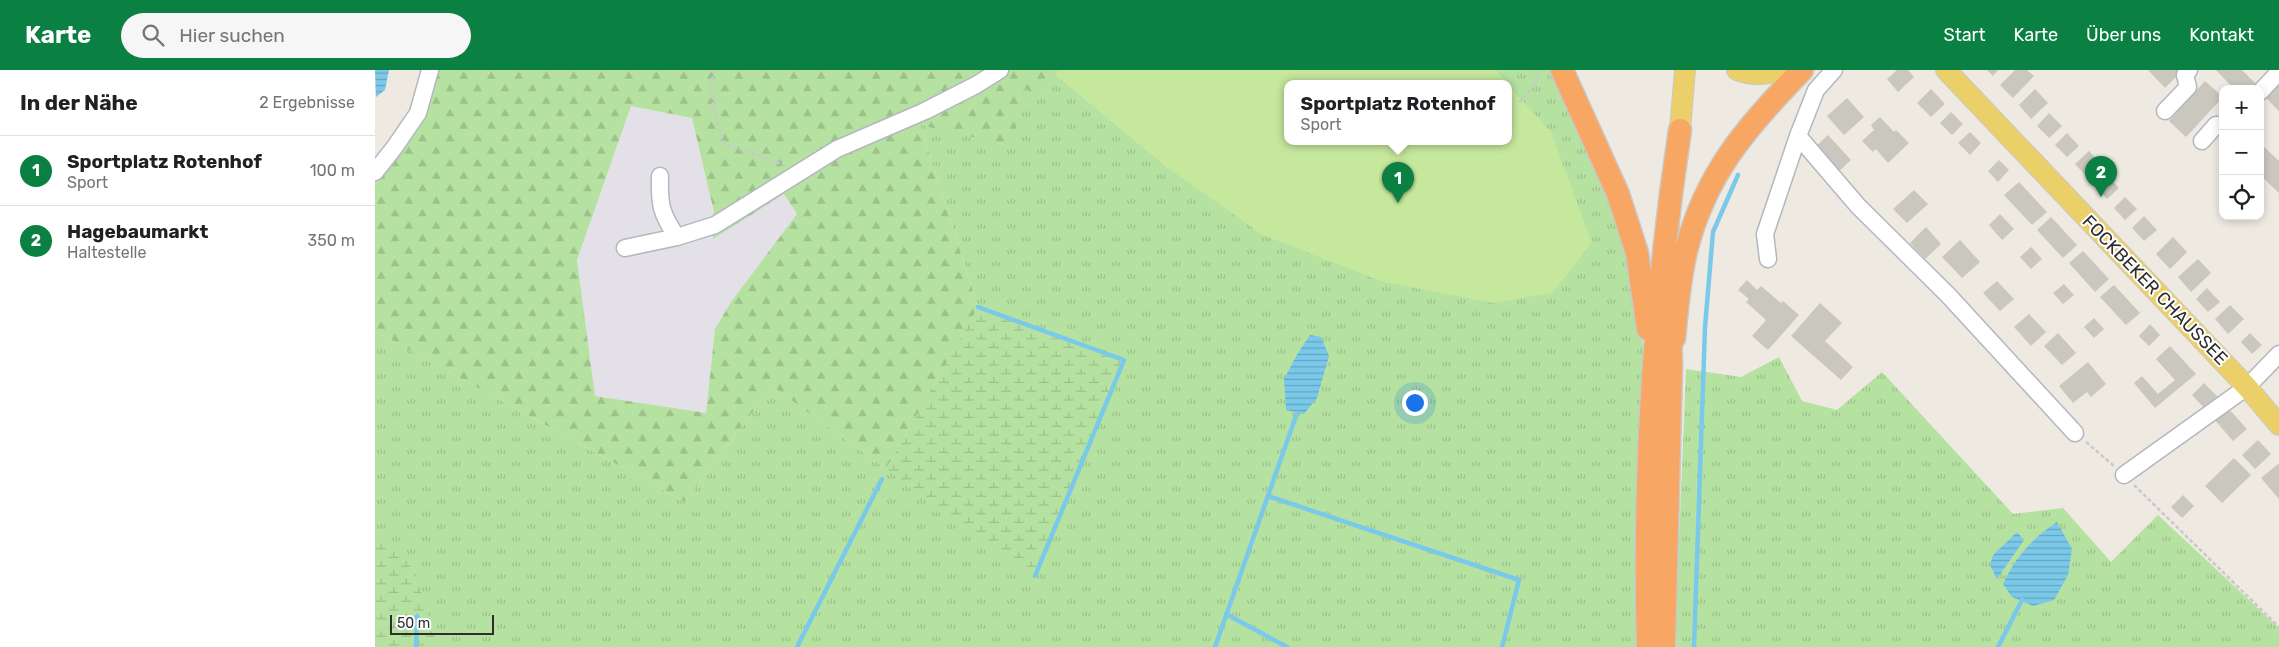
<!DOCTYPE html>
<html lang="de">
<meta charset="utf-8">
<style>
:root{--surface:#fff;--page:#f6f6f6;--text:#202124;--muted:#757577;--line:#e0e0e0;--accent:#0b8043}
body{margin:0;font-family:Rubik,sans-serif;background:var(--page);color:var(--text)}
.controls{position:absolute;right:15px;top:15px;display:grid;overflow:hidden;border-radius:10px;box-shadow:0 2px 8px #0003}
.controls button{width:45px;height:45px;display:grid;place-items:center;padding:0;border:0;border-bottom:1px solid var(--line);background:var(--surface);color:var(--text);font:25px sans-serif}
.scale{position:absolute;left:15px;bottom:12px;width:104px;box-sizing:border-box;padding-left:5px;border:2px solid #2e2e2e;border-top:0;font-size:14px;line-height:18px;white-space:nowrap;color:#2e2e2e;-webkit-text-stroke:4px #fff;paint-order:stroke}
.you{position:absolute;left:1039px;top:332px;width:18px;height:18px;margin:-12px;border:4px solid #fff;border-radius:50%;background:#1a73e8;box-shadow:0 0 0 8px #1a73e833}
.badge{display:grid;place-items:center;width:32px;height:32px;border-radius:50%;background:var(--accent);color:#fff;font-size:16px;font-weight:700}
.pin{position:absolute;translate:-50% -41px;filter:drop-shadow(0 1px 2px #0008)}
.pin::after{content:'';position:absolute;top:26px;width:18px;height:15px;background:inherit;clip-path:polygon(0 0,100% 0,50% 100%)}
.popup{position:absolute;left:909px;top:10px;width:228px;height:65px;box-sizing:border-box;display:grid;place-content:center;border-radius:10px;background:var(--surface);filter:drop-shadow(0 1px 4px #0005);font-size:16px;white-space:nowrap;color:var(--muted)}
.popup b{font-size:19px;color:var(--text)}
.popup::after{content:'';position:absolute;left:50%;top:100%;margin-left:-10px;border:10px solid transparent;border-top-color:var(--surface)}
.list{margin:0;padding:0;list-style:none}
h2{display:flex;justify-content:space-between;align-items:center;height:65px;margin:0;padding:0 20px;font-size:21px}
h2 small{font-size:16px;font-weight:400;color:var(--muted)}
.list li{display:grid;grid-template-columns:32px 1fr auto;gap:15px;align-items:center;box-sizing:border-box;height:70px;padding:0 20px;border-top:1px solid var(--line)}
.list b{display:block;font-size:19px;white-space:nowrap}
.list p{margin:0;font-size:16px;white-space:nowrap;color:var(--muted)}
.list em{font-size:16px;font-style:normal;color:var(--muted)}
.icon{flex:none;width:28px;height:28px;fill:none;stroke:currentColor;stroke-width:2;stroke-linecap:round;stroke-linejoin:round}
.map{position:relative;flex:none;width:1904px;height:577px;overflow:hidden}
header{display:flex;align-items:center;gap:30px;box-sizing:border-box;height:70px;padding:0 25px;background:var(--accent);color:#fff}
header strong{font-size:24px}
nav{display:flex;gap:28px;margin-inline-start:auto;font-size:18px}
.search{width:350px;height:45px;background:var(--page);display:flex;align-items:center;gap:12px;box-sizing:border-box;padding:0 18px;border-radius:28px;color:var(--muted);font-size:19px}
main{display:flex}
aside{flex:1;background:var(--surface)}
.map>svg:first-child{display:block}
</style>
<header>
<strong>Karte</strong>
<div class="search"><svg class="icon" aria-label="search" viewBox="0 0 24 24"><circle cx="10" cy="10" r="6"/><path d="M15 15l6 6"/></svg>Hier suchen</div>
<nav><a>Start</a><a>Karte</a><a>Über uns</a><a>Kontakt</a></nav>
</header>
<main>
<aside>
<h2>In der Nähe<small>2 Ergebnisse</small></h2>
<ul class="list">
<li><span class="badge">1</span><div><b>Sportplatz Rotenhof</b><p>Sport</p></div><em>100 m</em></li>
<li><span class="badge">2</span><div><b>Hagebaumarkt</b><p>Haltestelle</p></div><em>350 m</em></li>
</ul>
</aside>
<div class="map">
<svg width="1904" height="577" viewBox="0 0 1904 577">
<defs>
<pattern id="grass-tufts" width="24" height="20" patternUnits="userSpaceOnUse" patternTransform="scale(1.25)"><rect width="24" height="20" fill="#b5e1a1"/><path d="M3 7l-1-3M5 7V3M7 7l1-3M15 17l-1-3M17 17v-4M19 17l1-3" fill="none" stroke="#9cc18b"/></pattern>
<pattern id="forest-firs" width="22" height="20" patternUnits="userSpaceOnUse" patternTransform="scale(1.25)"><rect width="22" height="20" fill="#b5e1a1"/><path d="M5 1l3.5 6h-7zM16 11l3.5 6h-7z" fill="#9cc18b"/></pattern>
<pattern id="wetland-marsh" width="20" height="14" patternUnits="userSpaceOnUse" patternTransform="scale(1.25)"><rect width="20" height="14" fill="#b5e1a1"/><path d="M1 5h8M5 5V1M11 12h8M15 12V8" fill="none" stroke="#9cc18b"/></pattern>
<pattern id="water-rules" width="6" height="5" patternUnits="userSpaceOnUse" patternTransform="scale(1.25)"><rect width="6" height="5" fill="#7ac9ea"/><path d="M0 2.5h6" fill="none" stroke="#64a4be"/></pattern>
</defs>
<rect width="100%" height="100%" fill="#eee9e1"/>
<path fill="#e3e1e7" d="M256,36L317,48L340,142L337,148L409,124L422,145L356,232L340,259L331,343L220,326L202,190Z"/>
<path fill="url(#grass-tufts)" d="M1120,0H1180L1238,125L1260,209L1270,294L1265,577H0V261L310,432L397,316L511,399L603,237L545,55L650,17L665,28L680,4L797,101L1177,223L1133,14Z
M1404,287L1427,331L1462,340L1507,302L1638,444L1688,438L1736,492L1783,445L1904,558V577H1302L1301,544L1311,299L1366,307Z"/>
<path fill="url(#forest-firs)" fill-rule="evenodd" d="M59,0H684L665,28L650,18L637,76L545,55L603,237L511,399L397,316L310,432L0,261V108ZM256,36L317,48L339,142L337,148L338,169L409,124L422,144L356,232L340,259L331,343L220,326L202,190Z"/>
<path fill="url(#wetland-marsh)" d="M603,237L749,290L660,506L511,399Z
M0,463L29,487L45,510L47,530L61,563L56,577H0Z"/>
<path fill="#c6e89d" d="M684,0H1120L1133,14H913V72H1133V15L1176,62L1217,173L1177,223L1119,233L1008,212L888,165L797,101L680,4Z"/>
<path fill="url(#water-rules)" d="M0,0H14L10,20L1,27Z
M935,265L946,267L954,286L942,328L929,344L911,340L909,309L923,283Z
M1682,452L1697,479L1693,505L1679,530L1658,536L1637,527L1628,514C1640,488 1657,468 1682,452Z
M1642,462L1649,470L1622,509L1615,495L1618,485Z"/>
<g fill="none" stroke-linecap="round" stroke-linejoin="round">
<path stroke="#7ac9ea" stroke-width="4.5" d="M603,237L749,290L660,506
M893,426L1144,510L1127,577
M851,544L912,577
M41,577L42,546
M422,577L507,409
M840,577L922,343
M1319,577L1330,257L1338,162L1363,105
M1623,577L1647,530"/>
</g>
<path fill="#cac7bf" d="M1522,0H1533L1539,7L1523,22L1512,9Z
M1612,0H1623L1618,6Z
M1640,0H1652L1659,6L1638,28L1625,15Z
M1773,0H1806L1807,1L1790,18Z
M1841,0H1867L1882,15L1879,19H1859Z
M1830,11L1848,27L1811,67L1794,51Z
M1903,14L1904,15V41L1890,27Z
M1556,19L1570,34L1556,47L1542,33Z
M1660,19L1673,33L1656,49L1644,35Z
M1472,28L1489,47L1469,65L1452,46Z
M1576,42L1588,54L1577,65L1565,53Z
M1674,43L1687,56L1674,68L1662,56Z
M1505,47L1519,62L1521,60L1534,73L1513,93L1501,79L1498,82L1487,71L1499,60L1496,55Z
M1595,62L1606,73L1595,85L1583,73Z
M1692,63L1704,76L1692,87L1680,75Z
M1453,65L1476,90L1462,103L1439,78Z
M1885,73L1904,91V123L1885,105Z
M1714,81L1726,94L1712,107L1700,94Z
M1624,90L1634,100L1623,112L1613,101Z
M1732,105L1744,118L1732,129L1720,116Z
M1644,112L1672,142L1657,155L1629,125Z
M1539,120L1553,134L1532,153L1518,139Z
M1750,127L1762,139L1750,150L1739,138Z
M1625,144L1639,159L1627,170L1614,155Z
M1769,146L1782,160L1769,171L1757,158Z
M1676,147L1702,175L1688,188L1662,160Z
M1551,157L1566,174L1550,189L1535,173Z
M1798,167L1812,182L1795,199L1781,184Z
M1585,170L1605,192L1587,208L1567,187Z
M1656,177L1667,189L1656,199L1645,187Z
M1708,181L1734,209L1720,222L1694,193Z
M1823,189L1836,203L1816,222L1803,207Z
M1372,210L1382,220L1386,216L1406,233L1408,231L1424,245L1393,280L1377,266L1391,250L1371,232L1374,229L1363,220Z
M1622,211L1639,229L1625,241L1608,223Z
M1689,214L1699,225L1688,234L1678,223Z
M1739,215L1765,243L1751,255L1725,227Z
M1832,218L1845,232L1833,242L1821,229Z
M1445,233L1467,253L1450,271L1478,297L1466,310L1416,266Z
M1855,235L1869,249L1853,264L1840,249Z
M1654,244L1671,262L1656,276L1639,257Z
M1719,248L1729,259L1719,268L1709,257Z
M1775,254L1785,265L1774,276L1764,266Z
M1683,263L1701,283L1687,295L1669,276Z
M1875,263L1887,275L1877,284L1866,272Z
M1795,276L1821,304L1780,338L1759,313L1767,306L1783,324L1800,310L1781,289Z
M1713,292L1731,314L1716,327L1712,322L1698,333L1684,316Z
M1829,313L1844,328L1831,340L1817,325Z
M1852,337L1872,359L1858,371L1839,349Z
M1883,370L1896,384L1880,399L1867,385Z
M1859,388L1876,405L1847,433L1830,416Z
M1903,394L1904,395V429L1886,408Z
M1808,425L1819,436L1807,448L1796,437Z"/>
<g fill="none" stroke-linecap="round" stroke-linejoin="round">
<g stroke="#b4b7c0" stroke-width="19">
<path id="minor" d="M1459,0L1441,20L1423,66L1483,136L1573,225L1700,363
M1885,22L1904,2
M1790,41L1813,17L1810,5L1814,0
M1827,71L1841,55H1848
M0,102L19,78L43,43L55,0
M285,106C284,134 286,144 302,167L340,155L462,79L550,41L601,15L625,0
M250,178L302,167
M1393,189L1390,164L1423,66
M1749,405L1872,317L1904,284"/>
</g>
<g stroke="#c9c9c9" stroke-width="22">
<path id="major" d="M1362,0C1377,6 1389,5 1405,0
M1571,0L1872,317L1904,355
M1305,60L1310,0"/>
</g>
<g stroke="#c9c9c9" stroke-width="25">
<path id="highway" d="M1187,0L1243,124L1262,183L1273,259
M1299,268C1302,239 1304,210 1311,181C1330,104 1373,55 1427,0
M1273,577C1268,404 1279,231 1305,60
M1289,577L1296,296L1295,251"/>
</g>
<path stroke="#c9c9c9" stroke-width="2.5" stroke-dasharray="4 2.5" stroke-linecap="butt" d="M340,0C331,23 343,51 349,73L409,95
M1144,33L1164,8L1160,0
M1711,372L1739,396
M1759,415L1904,557"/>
<use href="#minor" stroke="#fff" stroke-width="16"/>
<use href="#major" stroke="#ebd069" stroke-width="20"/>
<use href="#highway" stroke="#f7a763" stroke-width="22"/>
</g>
<g text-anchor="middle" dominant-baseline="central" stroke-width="4" stroke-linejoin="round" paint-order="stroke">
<g font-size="18" fill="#2e2e2e" stroke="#fff">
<text transform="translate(1780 220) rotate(46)">FOCKBEKER CHAUSSEE</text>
</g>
</g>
</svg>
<div class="controls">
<button>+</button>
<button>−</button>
<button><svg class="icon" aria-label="locate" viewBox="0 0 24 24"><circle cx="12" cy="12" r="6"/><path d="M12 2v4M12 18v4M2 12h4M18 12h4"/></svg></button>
</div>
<div class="scale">50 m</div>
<div class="you"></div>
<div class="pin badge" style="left:1023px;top:133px">1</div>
<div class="popup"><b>Sportplatz Rotenhof</b>Sport</div>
<div class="pin badge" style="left:1726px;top:127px">2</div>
</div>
</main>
